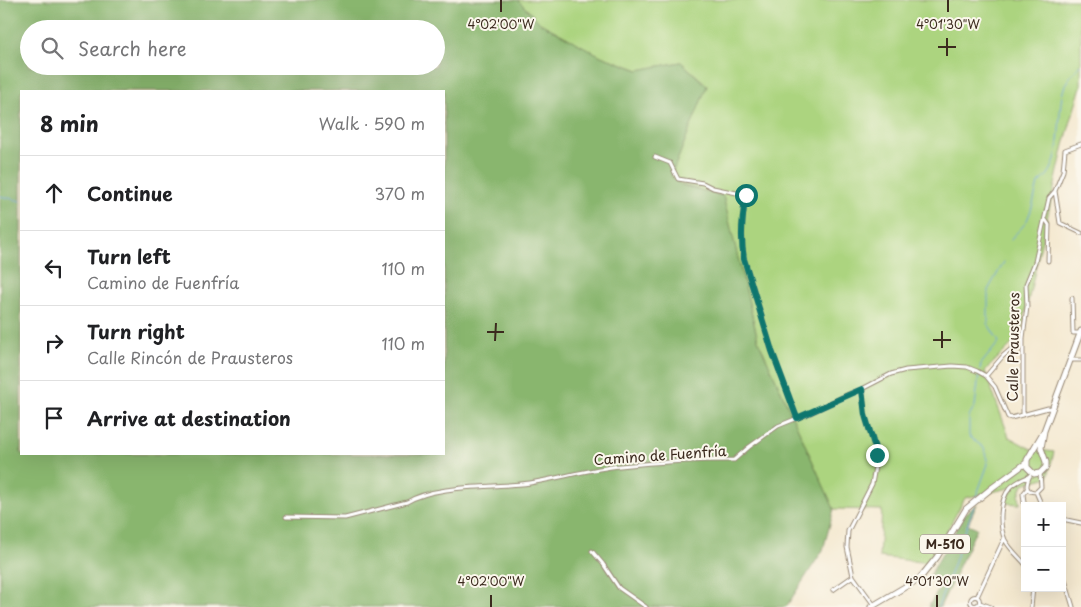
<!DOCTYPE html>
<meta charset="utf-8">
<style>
:root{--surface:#fff;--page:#f2f2f2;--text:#202124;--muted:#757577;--line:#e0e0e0}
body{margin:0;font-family:"Playpen Sans",sans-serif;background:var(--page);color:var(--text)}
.controls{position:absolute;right:15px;bottom:15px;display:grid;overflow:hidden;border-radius:0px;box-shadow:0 5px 20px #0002}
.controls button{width:45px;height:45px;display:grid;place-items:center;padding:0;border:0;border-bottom:1px solid var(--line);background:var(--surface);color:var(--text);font:25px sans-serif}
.stop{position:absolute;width:15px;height:15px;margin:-11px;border:4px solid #0f766e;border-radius:50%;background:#fff}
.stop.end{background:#0f766e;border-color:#fff;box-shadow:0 1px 5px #0008}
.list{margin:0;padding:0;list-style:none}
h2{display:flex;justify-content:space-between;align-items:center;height:65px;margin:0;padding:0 20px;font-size:21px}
h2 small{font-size:16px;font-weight:400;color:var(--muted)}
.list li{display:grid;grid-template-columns:32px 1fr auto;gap:15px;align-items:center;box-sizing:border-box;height:75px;padding:0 20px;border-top:1px solid var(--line)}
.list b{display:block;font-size:19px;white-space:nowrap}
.list p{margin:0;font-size:16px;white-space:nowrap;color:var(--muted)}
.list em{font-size:16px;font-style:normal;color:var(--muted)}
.icon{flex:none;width:28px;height:28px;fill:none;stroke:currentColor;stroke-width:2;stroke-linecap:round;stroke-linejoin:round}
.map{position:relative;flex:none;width:1081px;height:607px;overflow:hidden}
.search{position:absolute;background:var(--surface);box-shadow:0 5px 20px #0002;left:20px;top:20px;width:425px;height:55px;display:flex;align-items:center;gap:12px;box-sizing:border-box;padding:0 18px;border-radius:28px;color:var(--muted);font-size:19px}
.panel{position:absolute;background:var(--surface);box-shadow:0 5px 20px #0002;left:20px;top:90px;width:425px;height:365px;border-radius:0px}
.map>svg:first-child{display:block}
</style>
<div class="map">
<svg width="1081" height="607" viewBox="0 0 1081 607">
<rect width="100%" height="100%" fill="#fbf7ec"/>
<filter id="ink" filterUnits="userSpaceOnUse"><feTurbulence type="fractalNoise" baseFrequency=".02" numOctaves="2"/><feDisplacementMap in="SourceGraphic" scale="10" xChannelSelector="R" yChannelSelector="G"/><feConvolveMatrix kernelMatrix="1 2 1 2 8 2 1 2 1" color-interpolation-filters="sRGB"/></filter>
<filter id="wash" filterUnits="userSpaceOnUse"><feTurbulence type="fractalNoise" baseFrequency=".0096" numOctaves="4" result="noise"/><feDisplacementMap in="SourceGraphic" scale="20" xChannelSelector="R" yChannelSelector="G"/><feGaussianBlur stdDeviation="1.12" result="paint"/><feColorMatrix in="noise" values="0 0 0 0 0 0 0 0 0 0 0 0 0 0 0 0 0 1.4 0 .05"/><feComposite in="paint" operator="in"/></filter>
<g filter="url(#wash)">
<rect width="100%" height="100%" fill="#f4e8cf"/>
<path fill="#acd47f" stroke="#747f4e" d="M518,0H1081V86L1064,145L1020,336L985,371L1009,437L1031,449L1054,452L1048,477L1023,484L1019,495L1020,504L1005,503L1014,487L965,498L929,563L879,557L882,510L834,509L758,340L723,196L681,185L671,176L707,85L681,62L639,70L601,56L540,23Z"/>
<path fill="#89b66e" stroke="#627046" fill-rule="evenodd" d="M0,0H518L540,23L601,56L638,70L681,62L707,86L671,176L681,185L723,196L758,340L834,509L823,550L786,607H0ZM29,29H436V66H29ZM21,91H444V454H21Z
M977,504L968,524L977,528L940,607H928L943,583L930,575L965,514Z"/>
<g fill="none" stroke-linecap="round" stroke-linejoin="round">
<path stroke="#71a4dd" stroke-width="1" d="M0,196L21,201
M1011,240C1016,231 1024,228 1028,218C1033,207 1035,195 1038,183C1067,168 1054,113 1065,85C1068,78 1076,70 1081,64
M980,370L981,364L999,342L988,324V290L1004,262
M976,497L988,464L984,448L969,436V417L975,406L979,374
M938,607L974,506"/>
</g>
</g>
<g filter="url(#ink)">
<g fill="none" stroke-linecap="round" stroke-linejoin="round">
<g stroke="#988976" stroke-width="5">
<path id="street" d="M655,157L670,163L678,179L703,183L713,188L746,195C742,217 740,238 744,259L772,351L797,418
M1055,191L1063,171L1065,150L1081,144
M1045,219L1049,225L1048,261
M1072,298L1073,333H1080
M1071,360H1081
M986,376L1003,356L1023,339
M862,389L865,415L877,455L872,484L848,531L847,547L853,576L874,605
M1023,414V338L1027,307L1026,284L1035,262L1049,198L1055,191L1060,223L1081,233
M1030,475C1027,483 1023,492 1036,492
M1036,492L1041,487L1040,473
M1036,492L1042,506
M1025,510L1023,494L1027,489
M286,517L345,518L407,502C436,484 496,488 530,483C560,478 590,469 620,466C658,462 696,460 734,460L749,447L778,426L810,413L849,394L862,389L891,374L906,370L952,366L967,367L977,371L986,376L995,387L1008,417L1011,418L1048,408L1052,409
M1062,519L1081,523
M592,551L603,564L619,588L646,607
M1025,564C1018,556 1010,549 1005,540C999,526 999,500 1010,488C1015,482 1023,479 1030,476
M1062,570L1073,607
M833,590L853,576
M970.5 601a4.5 4.5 0 1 1 9 0a4.5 4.5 0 1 1-9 0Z
M977,597L1004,539
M980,603L991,607
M1031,607L1033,588"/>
</g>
<g stroke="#988976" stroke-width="7">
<path id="primary" d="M1044,431L1041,448L1046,462V467L1040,473L1034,474L1027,467V460L1044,431L1081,331
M871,607L920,578L937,557L966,509L993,487L1026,463"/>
</g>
<use href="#street" stroke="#fff" stroke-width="3"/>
<use href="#primary" stroke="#fff" stroke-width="5"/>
</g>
</g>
<g fill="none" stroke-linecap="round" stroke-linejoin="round" filter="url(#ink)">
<path stroke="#0f766e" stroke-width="6" d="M746,195C742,217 740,238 744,259L772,351L797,418L862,389L865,415L877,455"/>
</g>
<path fill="none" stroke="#3b2a1e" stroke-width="2" d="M501,12V0M948,12V0M938,47H956M947,56V38M487,332H504M933,340H951M495,341L496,323M942,348V331M491,607V595M937,607V595"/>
<g text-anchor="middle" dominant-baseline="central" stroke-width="4" stroke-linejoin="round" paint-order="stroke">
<rect fill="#fbf7ec" stroke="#75685c" stroke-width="1" x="920" y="534.5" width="50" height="19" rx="4"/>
<g font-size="12" font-weight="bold" fill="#3b2a1e">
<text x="945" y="544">M-510</text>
</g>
<g font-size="14" fill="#3b2a1e" stroke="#fbf7ec">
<text transform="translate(1013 347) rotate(-89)">Calle Prausteros</text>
<text transform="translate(660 455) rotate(-4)">Camino de Fuenfría</text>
</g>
</g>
<g font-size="12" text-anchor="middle" fill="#3b2a1e" stroke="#fbf7ec" stroke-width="4" stroke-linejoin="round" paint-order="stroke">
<text x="501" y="29">4°02'00"W</text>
<text x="948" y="29">4°01'30"W</text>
<text x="491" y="586">4°02'00"W</text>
<text x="937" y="586">4°01'30"W</text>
</g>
</svg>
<div class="controls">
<button>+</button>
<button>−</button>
</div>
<div class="stop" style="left:746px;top:195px"></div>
<div class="stop end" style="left:877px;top:455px"></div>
<div class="search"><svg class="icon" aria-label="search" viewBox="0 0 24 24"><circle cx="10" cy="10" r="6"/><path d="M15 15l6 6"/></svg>Search here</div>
<section class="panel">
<h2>8 min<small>Walk · 590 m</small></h2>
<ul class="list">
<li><svg class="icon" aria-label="ahead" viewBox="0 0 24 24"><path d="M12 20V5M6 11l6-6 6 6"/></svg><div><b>Continue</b></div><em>370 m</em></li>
<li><svg class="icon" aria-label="left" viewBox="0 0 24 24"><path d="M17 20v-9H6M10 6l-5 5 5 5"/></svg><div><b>Turn left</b><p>Camino de Fuenfría</p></div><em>110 m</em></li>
<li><svg class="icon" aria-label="right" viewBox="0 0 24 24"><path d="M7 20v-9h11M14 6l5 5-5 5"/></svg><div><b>Turn right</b><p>Calle Rincón de Prausteros</p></div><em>110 m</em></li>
<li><svg class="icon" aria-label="arrive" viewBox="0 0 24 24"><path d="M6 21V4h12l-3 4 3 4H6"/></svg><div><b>Arrive at destination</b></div></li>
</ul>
</section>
</div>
